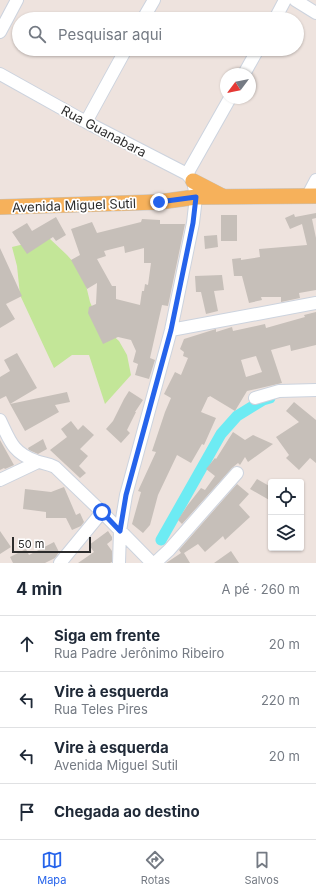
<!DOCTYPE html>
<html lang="pt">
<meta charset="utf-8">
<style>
:root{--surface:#fff;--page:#f6f6f7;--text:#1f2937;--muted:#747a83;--line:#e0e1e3;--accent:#2563eb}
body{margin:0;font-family:Inter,sans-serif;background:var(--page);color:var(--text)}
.controls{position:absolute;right:12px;bottom:12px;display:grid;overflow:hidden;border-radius:4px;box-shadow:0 1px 3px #0004}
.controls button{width:36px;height:36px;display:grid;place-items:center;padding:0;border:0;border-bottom:1px solid var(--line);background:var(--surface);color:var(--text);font:20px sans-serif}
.compass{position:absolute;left:220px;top:68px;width:36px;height:36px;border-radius:50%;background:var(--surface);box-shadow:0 1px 3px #0004;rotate:238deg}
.scale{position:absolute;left:12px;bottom:10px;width:79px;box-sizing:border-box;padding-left:4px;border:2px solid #2c2c2c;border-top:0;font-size:11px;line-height:14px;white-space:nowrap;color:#2c2c2c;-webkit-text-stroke:3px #fff;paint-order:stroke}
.stop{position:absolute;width:12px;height:12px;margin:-9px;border:3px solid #2563eb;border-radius:50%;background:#fff}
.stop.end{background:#2563eb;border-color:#fff;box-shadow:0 1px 4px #0008}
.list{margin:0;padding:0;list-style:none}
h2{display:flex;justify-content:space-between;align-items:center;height:52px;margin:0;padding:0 16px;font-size:17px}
h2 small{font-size:13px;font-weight:400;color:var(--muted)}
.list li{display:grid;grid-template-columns:26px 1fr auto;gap:12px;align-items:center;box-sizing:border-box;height:56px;padding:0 16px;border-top:1px solid var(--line)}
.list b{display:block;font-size:15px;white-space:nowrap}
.list p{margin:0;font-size:13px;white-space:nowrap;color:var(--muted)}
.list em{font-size:13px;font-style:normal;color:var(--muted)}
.icon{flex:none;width:22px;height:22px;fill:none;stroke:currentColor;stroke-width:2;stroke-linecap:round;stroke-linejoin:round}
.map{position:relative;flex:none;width:316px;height:563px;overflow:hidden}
.search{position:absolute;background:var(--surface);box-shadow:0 1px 3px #0004;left:12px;right:12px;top:12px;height:44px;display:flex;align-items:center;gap:10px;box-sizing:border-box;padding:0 14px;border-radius:22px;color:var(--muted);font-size:15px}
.sheet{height:276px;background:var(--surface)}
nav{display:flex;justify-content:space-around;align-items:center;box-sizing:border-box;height:56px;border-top:1px solid var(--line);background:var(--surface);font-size:11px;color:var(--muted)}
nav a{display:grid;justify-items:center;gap:2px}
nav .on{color:var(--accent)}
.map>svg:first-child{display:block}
</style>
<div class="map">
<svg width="316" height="563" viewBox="0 0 316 563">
<rect width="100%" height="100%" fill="#eee3de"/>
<path fill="#c3e698" d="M49,238L67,255L83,273L90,302L99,323L119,341L127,355L131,375L105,404L89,355H72L54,368L20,295L17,266L12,247Z"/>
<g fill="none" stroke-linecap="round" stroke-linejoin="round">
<path stroke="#6debf3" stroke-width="11" d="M161,540L221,434L237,416L263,400L270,398"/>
</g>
<path fill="#c6bfb9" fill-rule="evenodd" d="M316,213V218L312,219L316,238V290L299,293L300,298L281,302V297H261L262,300L249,303L242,276H234L232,259L241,258V260L260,257L259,249L307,245L302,224L290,229L285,218L294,214L295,217Z
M221,215H237V241H221Z
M56,217L66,235L56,241L53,237L27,254L12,232L27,223L32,231Z
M142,219L160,220V224H185L168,306L162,305L150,358L155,360L149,379L135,375L138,364L133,362L136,351L131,340L118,337L103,344L88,313L89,307L96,304L97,283L87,289L71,260L80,255L71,229L92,222L97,233L141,222ZM124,246L125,253L144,248V263H151L148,285L145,284L144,291H142L140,305L116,299V286H112L97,259L106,256L104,251Z
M217,235L218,247L205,249L204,236Z
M0,248L22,296L6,304L15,319L0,328Z
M222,275L224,290L214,291L218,311L206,314L201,292H196L195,276Z
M316,312V345L291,351L290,345L271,350L282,383L247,391L235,411L210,396L209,397H208L201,412L216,418L204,445L202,444L191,463L177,455L158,495L150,525L143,533L132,524L141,492L138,491L156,452L152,451L165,412L171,398L164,394L175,372L181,375L188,358L183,356L184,352L180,349L184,339L216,329V332L232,327L233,331L265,324L266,328L305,317L304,315ZM256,356L262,372L246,377L241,360Z
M17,353L37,388L10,404L6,396L0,399V377L10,371L4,360Z
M129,391L143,400L135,412H136L127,430L130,433L121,443L106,429L113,421L124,399Z
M67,392L70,402L55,405L59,412L25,431L10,404Z
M294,402L316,420V463L310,458L299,470L286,458L289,455L276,437L299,422L286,411Z
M71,421L78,430L83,425L94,435L80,449L88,456L79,466L86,473L80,478L50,450L67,437L61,429Z
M233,432L245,440L253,435L273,444L248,462L245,457L240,465L238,463L232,468L182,524L178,520L187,506L201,488L205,490L215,476L206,469L215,458L216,459Z
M43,439L47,449L38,454L29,450L28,448Z
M0,440L14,465L5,469L4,468L0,470Z
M257,479L271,487V501L250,489Z
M237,484L249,494L239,505L250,517L225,540L223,536L205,552L198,544L184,553L190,563H166L181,553L179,550Z
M64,487L76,515L80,513L84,522L81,526L72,530L66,518H46V512L23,509L25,489L51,492Z
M0,531L11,547L0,554Z
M108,531L112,537V540L107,544L112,551V562L110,563H78L94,552L89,545Z
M54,542L59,552L55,558L45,563H13L10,557L26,549L29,555Z
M231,551L239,563H214Z"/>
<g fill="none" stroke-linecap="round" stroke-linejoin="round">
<g stroke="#ccd3de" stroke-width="14">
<path id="minor" d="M295,0L316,13
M143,19L154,0
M275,19L285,0
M0,32L17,0
M0,74L86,122L187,174L193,181L196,197L193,223L171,330L126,495L120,531L119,563
M244,74L258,49
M86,122L126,49
M187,174L230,98
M307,197L316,180
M171,330L316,303
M255,398L279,391L316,390
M0,420C10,441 13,453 36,461C44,464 47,463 55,467L102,512L152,563
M0,480L38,462
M60,563L102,512
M155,563L169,550L237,473"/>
</g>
<g stroke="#c4c4c4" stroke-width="16">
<path id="major" d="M193,181L222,196
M0,207L159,202L196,197L316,196"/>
</g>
<use href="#minor" stroke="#fff" stroke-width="12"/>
<use href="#major" stroke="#f6b15b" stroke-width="15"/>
</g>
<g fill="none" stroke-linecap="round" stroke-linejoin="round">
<path stroke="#2563eb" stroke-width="5" d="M102,512L120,531L126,495L171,330L193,223L196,197L159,202"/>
</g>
<g text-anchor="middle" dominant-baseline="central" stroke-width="3.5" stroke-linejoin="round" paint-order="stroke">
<g font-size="13" fill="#2c2c2c" stroke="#fff">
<text transform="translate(104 131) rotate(28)">Rua Guanabara</text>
<text transform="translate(74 205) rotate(-2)">Avenida Miguel Sutil</text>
</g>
</g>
</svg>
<div class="controls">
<button><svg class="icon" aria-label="locate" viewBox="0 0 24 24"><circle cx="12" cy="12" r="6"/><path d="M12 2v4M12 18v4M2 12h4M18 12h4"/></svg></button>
<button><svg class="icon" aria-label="layers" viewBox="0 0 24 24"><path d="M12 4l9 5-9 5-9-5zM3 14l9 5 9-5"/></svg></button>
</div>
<svg class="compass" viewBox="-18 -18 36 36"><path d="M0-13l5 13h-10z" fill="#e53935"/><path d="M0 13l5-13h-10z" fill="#747a83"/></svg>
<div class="scale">50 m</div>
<div class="stop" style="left:102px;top:512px"></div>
<div class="stop end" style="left:159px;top:202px"></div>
<div class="search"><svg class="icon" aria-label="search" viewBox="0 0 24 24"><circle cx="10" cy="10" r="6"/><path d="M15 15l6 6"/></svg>Pesquisar aqui</div>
</div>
<section class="sheet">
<h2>4 min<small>A pé · 260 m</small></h2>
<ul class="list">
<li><svg class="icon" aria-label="ahead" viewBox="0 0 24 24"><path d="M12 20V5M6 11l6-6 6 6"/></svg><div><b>Siga em frente</b><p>Rua Padre Jerônimo Ribeiro</p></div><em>20 m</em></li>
<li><svg class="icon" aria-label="left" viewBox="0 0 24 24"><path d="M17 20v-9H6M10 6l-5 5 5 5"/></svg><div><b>Vire à esquerda</b><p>Rua Teles Pires</p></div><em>220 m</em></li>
<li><svg class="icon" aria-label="left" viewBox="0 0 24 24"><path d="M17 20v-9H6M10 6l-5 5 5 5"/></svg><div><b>Vire à esquerda</b><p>Avenida Miguel Sutil</p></div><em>20 m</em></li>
<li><svg class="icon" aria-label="arrive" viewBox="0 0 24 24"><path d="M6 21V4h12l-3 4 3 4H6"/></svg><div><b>Chegada ao destino</b></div></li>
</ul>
</section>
<nav>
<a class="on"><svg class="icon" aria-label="map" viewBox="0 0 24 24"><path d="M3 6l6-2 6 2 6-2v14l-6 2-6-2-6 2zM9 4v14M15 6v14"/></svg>Mapa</a>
<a><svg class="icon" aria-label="directions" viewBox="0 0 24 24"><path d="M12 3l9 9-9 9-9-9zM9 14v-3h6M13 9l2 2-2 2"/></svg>Rotas</a>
<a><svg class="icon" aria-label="saved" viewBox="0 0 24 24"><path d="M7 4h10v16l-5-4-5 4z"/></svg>Salvos</a>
</nav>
